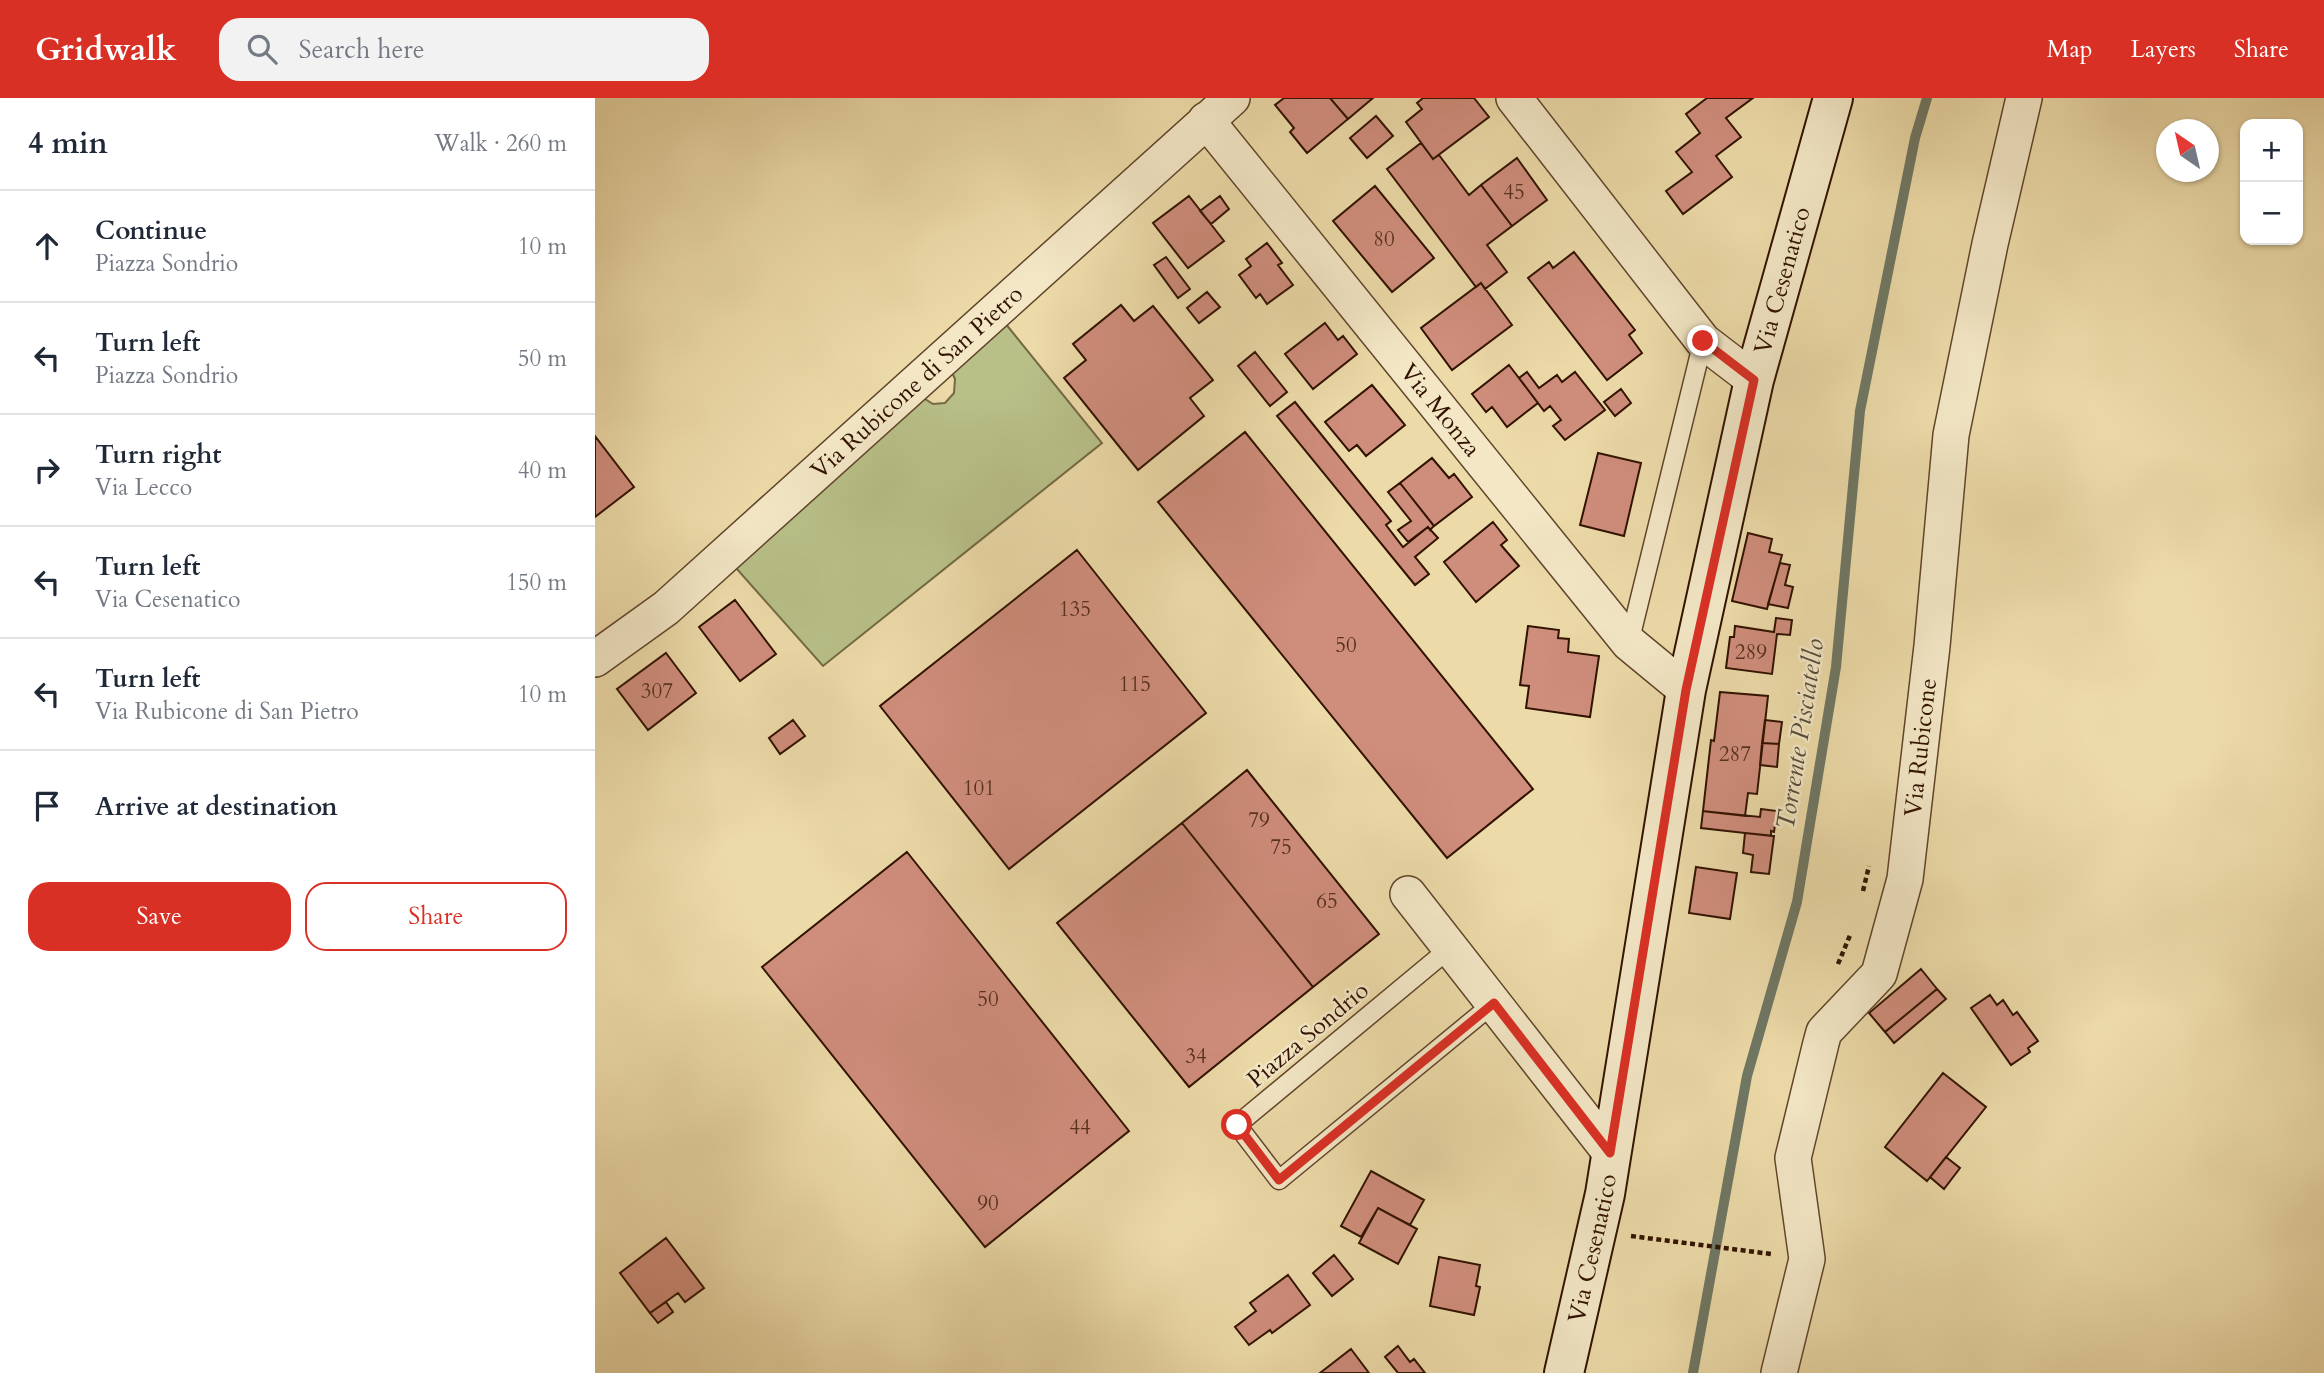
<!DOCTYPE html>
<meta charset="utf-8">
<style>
:root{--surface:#fff;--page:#f2f2f3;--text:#1f2937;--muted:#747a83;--line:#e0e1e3;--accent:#d93025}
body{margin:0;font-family:Cardo,serif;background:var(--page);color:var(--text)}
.controls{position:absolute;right:21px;top:21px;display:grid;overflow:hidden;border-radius:14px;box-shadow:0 2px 5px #0004}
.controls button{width:63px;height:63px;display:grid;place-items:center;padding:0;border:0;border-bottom:2px solid var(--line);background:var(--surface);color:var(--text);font:35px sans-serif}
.compass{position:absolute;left:1561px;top:21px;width:63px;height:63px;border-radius:50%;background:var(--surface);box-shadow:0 2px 5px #0004;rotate:326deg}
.stop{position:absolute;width:21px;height:21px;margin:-16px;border:5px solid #d93025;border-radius:50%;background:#fff}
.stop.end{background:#d93025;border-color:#fff;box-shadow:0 2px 7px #0008}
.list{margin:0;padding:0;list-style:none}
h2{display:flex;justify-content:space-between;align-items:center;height:91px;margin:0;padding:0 28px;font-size:30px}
h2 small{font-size:23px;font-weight:400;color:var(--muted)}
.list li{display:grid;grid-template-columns:46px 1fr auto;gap:21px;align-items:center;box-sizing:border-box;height:112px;padding:0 28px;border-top:2px solid var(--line)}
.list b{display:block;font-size:26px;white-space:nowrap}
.list p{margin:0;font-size:23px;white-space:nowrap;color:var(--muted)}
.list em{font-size:23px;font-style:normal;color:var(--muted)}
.actions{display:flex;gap:14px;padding:21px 28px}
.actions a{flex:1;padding:16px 0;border:2px solid var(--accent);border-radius:21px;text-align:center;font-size:24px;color:var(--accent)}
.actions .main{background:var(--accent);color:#fff}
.icon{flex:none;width:38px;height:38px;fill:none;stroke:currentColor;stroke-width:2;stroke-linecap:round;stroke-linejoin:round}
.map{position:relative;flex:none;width:1729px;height:1275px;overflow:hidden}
header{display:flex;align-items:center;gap:42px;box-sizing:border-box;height:98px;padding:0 35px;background:var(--accent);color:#fff}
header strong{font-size:33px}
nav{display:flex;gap:38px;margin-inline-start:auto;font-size:24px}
.search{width:490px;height:63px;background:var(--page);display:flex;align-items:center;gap:18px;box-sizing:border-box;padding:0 24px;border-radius:21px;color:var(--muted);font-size:26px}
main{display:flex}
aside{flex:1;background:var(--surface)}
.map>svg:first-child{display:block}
</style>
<header>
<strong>Gridwalk</strong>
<div class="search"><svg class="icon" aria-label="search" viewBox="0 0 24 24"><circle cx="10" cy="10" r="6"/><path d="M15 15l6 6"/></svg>Search here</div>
<nav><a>Map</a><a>Layers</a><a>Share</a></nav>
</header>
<main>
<aside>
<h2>4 min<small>Walk · 260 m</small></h2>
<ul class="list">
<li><svg class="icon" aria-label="ahead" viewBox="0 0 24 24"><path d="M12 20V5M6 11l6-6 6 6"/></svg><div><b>Continue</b><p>Piazza Sondrio</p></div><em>10 m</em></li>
<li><svg class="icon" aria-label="left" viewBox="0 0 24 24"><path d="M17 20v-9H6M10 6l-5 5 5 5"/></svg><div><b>Turn left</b><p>Piazza Sondrio</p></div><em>50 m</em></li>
<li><svg class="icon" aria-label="right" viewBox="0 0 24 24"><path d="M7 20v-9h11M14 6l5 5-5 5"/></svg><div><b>Turn right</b><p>Via Lecco</p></div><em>40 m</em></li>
<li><svg class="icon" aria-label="left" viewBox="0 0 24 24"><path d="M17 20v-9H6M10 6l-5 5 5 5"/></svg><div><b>Turn left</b><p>Via Cesenatico</p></div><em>150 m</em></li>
<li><svg class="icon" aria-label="left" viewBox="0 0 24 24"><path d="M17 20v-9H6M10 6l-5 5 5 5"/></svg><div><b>Turn left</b><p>Via Rubicone di San Pietro</p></div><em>10 m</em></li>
<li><svg class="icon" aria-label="arrive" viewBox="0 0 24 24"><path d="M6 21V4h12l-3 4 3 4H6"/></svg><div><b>Arrive at destination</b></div></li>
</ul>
<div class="actions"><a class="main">Save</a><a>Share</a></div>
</aside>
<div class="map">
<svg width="1729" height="1275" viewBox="0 0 1729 1275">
<rect width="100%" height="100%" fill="#ecdaa8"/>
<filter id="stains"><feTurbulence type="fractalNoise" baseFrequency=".00286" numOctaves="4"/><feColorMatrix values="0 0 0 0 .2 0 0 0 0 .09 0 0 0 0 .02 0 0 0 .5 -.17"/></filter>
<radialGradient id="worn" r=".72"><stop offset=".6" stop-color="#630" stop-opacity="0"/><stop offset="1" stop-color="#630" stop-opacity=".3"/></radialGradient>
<path fill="#b8c088" stroke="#746944" stroke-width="2" d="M406,220L507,345L228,568L141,470L322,296L338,306L350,305L359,295L360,281L354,268Z"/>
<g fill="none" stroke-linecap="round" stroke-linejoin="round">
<path stroke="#6f7764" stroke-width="10" d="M1098,1275L1152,978L1202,804L1241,569L1265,313L1320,40L1332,0"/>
</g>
<path fill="#cf8d7c" stroke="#311200" stroke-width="2" d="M689,0H735L753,21L712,55L695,34L699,30L680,7Z
M735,0H778L753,21Z
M828,0H879L894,19L838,61L811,24L827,11L822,5Z
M1112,0H1158L1131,20L1146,39L1121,58L1137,79L1088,116L1071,93L1097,74L1081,54L1105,35L1091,16Z
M781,18L798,38L772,60L755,40Z
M826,45L838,61L844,57L874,97L886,87L917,128L892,147L912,174L890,191L886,185L881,189L792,71Z
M922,60L952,102L917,128L886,87Z
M780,88L839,160L797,194L738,123Z
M594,98L629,143L593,170L558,125Z
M625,98L634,111L616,126L605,113Z
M672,145L687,165L683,167L698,187L672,206L665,196L661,200L644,177L656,168L651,161Z
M979,154L1040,232L1034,237L1047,255L1012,282L933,180L954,164L958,170Z
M571,159L595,191L583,200L559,167Z
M886,185L917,227L857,272L826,230Z
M612,194L625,209L604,225L592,210Z
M526,207L539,223L558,208L618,282L595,300L609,318L543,372L469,280L491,262L478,246Z
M730,225L743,242L748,238L762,256L718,291L690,256Z
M660,254L692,294L675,308L643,268Z
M914,267L943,305L912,329L897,309L891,314L877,296Z
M932,274L944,290L962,277L967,284L980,274L1010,312L970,342L958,328L966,322L955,308L949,313L924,280Z
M777,287L810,327L771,358L762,347L754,353L730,324Z
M1026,291L1036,305L1020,318L1009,304Z
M700,304L796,423L791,427L808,449L833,429L843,440L820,459L834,476L820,487L682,318Z
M650,334L938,691L852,760L563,404Z
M0,338L39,389L0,419Z
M1003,355L1046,365L1029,438L985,427Z
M837,360L854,380L859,376L877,399L839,428L805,385Z
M805,385L839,428L835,432L833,429L813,444L803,432L816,423L793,394Z
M898,424L912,442L906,447L924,468L881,504L849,464Z
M1153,435L1177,441L1174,454L1187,457L1172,511L1137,503Z
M482,452L611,615L414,771L285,608Z
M1185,465L1195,467L1190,487L1198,489L1193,510L1173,506Z
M140,502L181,556L145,583L104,529Z
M1181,520L1197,522L1195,537L1182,536L1177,576L1131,570L1135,539H1139L1140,528L1179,534Z
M933,528L964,532L963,540L974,541L973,554L1004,558L995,619L931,610L934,588L925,587Z
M71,555L101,595L53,632L22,591Z
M1125,594L1173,598L1162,696L1153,695L1150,718L1108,713L1116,642L1119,643Z
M198,622L210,638L185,656L174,640Z
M1170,622L1187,624L1184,646L1167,645Z
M1167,645L1184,646L1182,669L1165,667Z
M652,672L784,836L718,889L587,725Z
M1166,711L1182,713L1179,734L1176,733V738L1106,730L1108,713L1165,719Z
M587,725L718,889L594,989L462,825Z
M1150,735L1179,738L1174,776L1156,774L1158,757L1148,755Z
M312,754L534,1033L390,1149L167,869Z
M1101,769L1142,775L1135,821L1094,815Z
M1326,871L1342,891L1290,934L1274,915Z
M1342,891L1351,901L1299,945L1290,934Z
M1395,897L1402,907L1408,902L1418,917L1422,914L1443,943L1433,950L1435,954L1416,967L1376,910Z
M1348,975L1391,1009L1332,1083L1290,1049Z
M1351,1059L1365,1070L1349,1091L1335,1079Z
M776,1073L829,1102L815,1127L783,1110L766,1139L746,1128Z
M783,1110L822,1131L803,1166L764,1145Z
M71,1140L109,1190L90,1204L83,1195L55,1215L25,1175Z
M739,1157L758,1181L737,1198L718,1175Z
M844,1159L885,1167L881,1188L885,1189L879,1217L835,1208Z
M693,1177L715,1207L677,1235L675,1232L654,1247L640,1229L661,1213L655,1205Z
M71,1204L78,1214L63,1225L55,1215Z
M803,1248L815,1264L819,1261L830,1275H803L790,1259Z
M756,1251L774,1275H725Z"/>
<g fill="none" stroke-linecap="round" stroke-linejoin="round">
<g stroke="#60442a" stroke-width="21">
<path id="service" d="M1034,545L1108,243
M855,850L642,1027L684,1082L899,905"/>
</g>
<g stroke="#60442a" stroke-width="38">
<g id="minor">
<path d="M919,0L1108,243L1159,282"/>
<path id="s1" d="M611,22L1034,545L1091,592"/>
<path id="s2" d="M0,561L71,510L637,0"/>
<path d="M813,796L1015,1054"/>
<path id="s3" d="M1184,1275L1212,1161L1198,1060L1226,945L1229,934L1284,876L1310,781L1337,548L1356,337L1395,146L1429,0"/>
</g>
</g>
<g stroke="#311200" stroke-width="42">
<g id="secondary">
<path id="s4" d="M969,1275L1010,1096L1091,592L1159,282L1238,0"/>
</g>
</g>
<path stroke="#311200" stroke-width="4.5" stroke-dasharray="5 3.5" stroke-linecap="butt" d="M1268,793L1274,768
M1243,866L1256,835
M1036,1138L1176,1156"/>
<use href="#service" stroke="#f3e7c6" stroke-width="18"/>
<use href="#minor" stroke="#f3e7c6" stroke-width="35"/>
<use href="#secondary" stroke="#f3e7c6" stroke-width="38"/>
</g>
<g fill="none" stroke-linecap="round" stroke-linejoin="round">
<path stroke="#d93025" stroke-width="9" d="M642,1027L684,1082L899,905L1015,1055L1091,592L1159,282L1108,243"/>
</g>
<g text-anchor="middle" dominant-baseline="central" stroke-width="5" stroke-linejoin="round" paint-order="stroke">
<g font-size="21" fill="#58311f">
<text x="919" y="94">45</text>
<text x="789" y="141">80</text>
<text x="480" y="511">135</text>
<text x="751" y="547">50</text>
<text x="1156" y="554">289</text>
<text x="540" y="586">115</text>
<text x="62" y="593">307</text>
<text x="1140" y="656">287</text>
<text x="384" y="690">101</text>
<text x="664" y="722">79</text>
<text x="686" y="749">75</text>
<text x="732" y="803">65</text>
<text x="393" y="901">50</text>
<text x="601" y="958">34</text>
<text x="485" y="1029">44</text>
<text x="393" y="1105">90</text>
</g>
<g font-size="24" fill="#311200" stroke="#f3e7c6">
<text stroke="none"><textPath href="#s4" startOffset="1115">Via Cesenatico</textPath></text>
<text stroke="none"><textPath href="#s2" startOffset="425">Via Rubicone di San Pietro</textPath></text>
<text stroke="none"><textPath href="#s1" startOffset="373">Via Monza</textPath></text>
<text stroke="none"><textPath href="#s3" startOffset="660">Via Rubicone</textPath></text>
<text transform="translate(713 937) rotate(-40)">Piazza Sondrio</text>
<text stroke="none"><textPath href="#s4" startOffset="128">Via Cesenatico</textPath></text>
</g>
<g font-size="26" font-style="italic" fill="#554d3a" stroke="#f3e7c6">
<text transform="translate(1205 636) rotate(-81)">Torrente Pisciatello</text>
</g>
</g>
<rect width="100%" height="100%" filter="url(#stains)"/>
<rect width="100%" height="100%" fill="url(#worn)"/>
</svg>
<div class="controls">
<button>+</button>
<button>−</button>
</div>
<svg class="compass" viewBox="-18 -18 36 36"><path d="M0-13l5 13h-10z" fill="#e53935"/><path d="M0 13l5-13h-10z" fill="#747a83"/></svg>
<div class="stop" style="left:642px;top:1027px"></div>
<div class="stop end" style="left:1108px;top:243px"></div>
</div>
</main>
